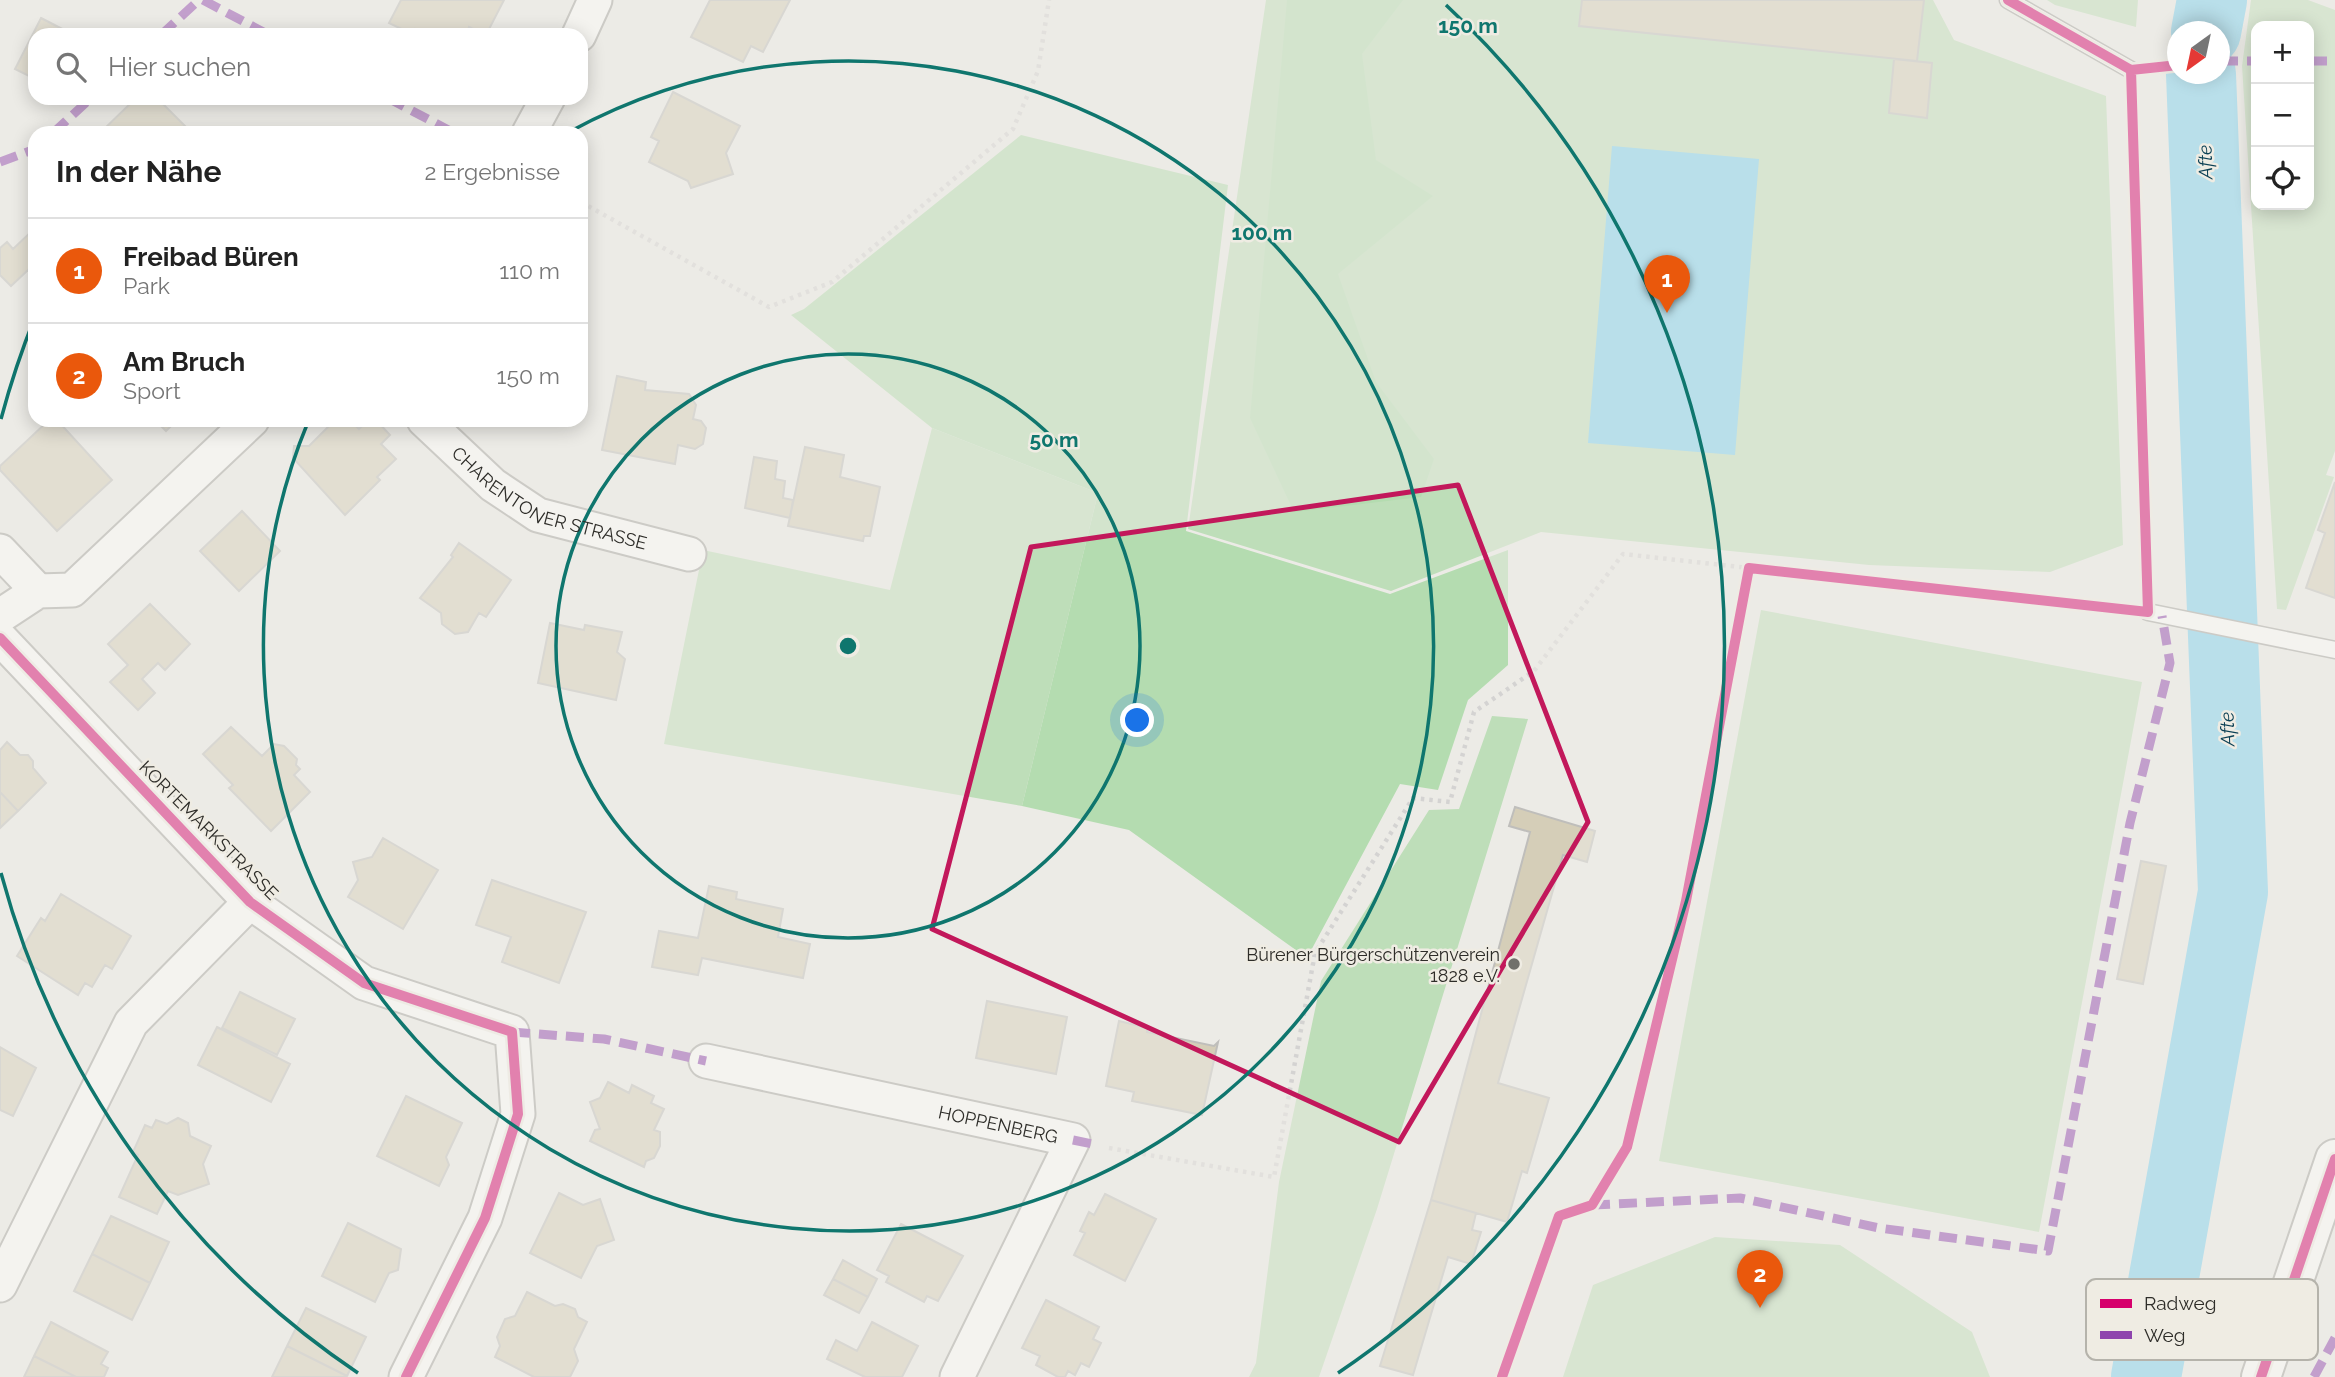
<!DOCTYPE html>
<html lang="de">
<meta charset="utf-8">
<style>
:root{--surface:#fff;--page:#f2f2f2;--text:#222;--muted:#767676;--line:#e0e0e0;--accent:#ea580c}
body{margin:0;font-family:Raleway,sans-serif;background:var(--page);color:var(--text)}
.controls{position:absolute;right:21px;top:21px;display:grid;overflow:hidden;border-radius:14px;box-shadow:0 4px 18px #0003}
.controls button{width:63px;height:63px;display:grid;place-items:center;padding:0;border:0;border-bottom:2px solid var(--line);background:var(--surface);color:var(--text);font:35px sans-serif}
.compass{position:absolute;left:2167px;top:21px;width:63px;height:63px;border-radius:50%;background:var(--surface);box-shadow:0 4px 18px #0003;rotate:213deg}
.you{position:absolute;left:1138px;top:721px;width:24px;height:24px;margin:-18px;border:5px solid #fff;border-radius:50%;background:#1a73e8;box-shadow:0 0 0 10px #1a73e833}
.badge{display:grid;place-items:center;width:46px;height:46px;border-radius:50%;background:var(--accent);color:#fff;font-size:23px;font-weight:700}
.pin{position:absolute;translate:-50% -58px;filter:drop-shadow(0 2px 4px #0008)}
.pin::after{content:'';position:absolute;top:37px;width:24px;height:21px;background:inherit;clip-path:polygon(0 0,100% 0,50% 100%)}
.list{margin:0;padding:0;list-style:none}
h2{display:flex;justify-content:space-between;align-items:center;height:91px;margin:0;padding:0 28px;font-size:30px}
h2 small{font-size:23px;font-weight:400;color:var(--muted)}
.list li{display:grid;grid-template-columns:46px 1fr auto;gap:21px;align-items:center;box-sizing:border-box;height:105px;padding:0 28px;border-top:2px solid var(--line)}
.list b{display:block;font-size:26px;white-space:nowrap}
.list p{margin:0;font-size:23px;white-space:nowrap;color:var(--muted)}
.list em{font-size:23px;font-style:normal;color:var(--muted)}
.icon{flex:none;width:38px;height:38px;fill:none;stroke:currentColor;stroke-width:2;stroke-linecap:round;stroke-linejoin:round}
.map{position:relative;flex:none;width:2335px;height:1377px;overflow:hidden}
.search{position:absolute;background:var(--surface);box-shadow:0 4px 18px #0003;left:28px;top:28px;width:560px;height:77px;display:flex;align-items:center;gap:18px;box-sizing:border-box;padding:0 24px;border-radius:21px;color:var(--muted);font-size:26px}
.panel{position:absolute;background:var(--surface);box-shadow:0 4px 18px #0003;left:28px;top:126px;width:560px;height:301px;border-radius:21px}
.map>svg:first-child{display:block}
</style>
<div class="map">
<svg width="2335" height="1377" viewBox="0 0 2335 1377">
<rect width="100%" height="100%" fill="#ecebe6"/>
<path fill="#bedeb9" fill-rule="evenodd" d="M1266,0H1933L1954,40L2106,96L2123,545L2050,572L1869,565L1541,532L1391,591L1188,529Z
M2047,0H2138L2136,27L2055,5Z
M2251,0H2308L2335,10V451L2326,475L2334,477L2286,610L2277,609L2242,66ZM2309,26V205H2256V26Z
M932,428L1098,493L1022,806L664,744L703,550L890,590Z
M1761,610L2142,682L2039,1232L1659,1161Z
M1492,716L1528,719L1377,1209L1319,1377H1249L1256,1363L1279,1182L1321,981L1429,810L1459,809Z
M1715,1237L1840,1245L1972,1332L1990,1377H1563L1593,1285Z"/>
<path fill="#b4dcb0" d="M1287,0H1403L1362,54L1376,160L1433,196L1338,274L1376,382L1434,459L1421,497L1294,512L1250,418Z
M1021,135L1228,185L1186,531L1390,594L1508,550V665L1468,700L1438,790L1400,784L1307,958L1129,830L1022,806L1098,493L932,428L791,315L804,309Z"/>
<path fill="#7ad0f0" d="M1612,146L1759,159L1735,455L1588,443Z"/>
<g fill="none" stroke-linecap="round" stroke-linejoin="round">
<path stroke="#7ad0f0" stroke-width="70" d="M2206,32L2212,0
M2146,1377L2233,892L2201,74"/>
</g>
<path fill="#d5ceb8" stroke="#bfbebb" stroke-width="2" d="M401,0H504L486,35L469,27L467,35H423L415,29L412,34L389,23Z
M710,0H790L763,52L751,46L743,62L691,37Z
M1582,0H1924L1917,61L1579,26Z
M41,18L74,35H35V79L15,69Z
M1894,59L1932,63L1927,118L1889,113Z
M673,92L740,126L726,153L733,174L691,188L688,181L649,162L659,141L651,137Z
M136,98H157L192,133H100Z
M35,228V278L28,270L11,286L0,275V248L7,242L13,249Z
M617,376L646,382L645,390L689,394L696,405L693,419L701,421L706,428L703,444L695,449L678,445L675,464L602,450Z
M49,420H57L112,480L57,531L0,470V466Z
M155,420H177L166,431Z
M335,420H350L359,429L368,420H376L390,435L381,444L396,459L377,477L380,480L345,515L293,458L294,446H309Z
M805,447L844,455L840,477L880,487L870,536H864L863,541L788,526Z
M754,457L777,461L775,479L785,481L783,498L793,500L790,518L745,508Z
M2335,482V598L2306,588L2325,533L2318,530Z
M242,511L280,551L239,591L200,551Z
M459,543L511,580L486,617L479,613L468,632L455,634L442,624L441,613L420,598L453,557L451,555Z
M150,604L190,644L165,670L158,663L142,679L155,693L138,710L110,682L128,665L108,644Z
M550,623L584,630L585,625L622,632L617,652L625,659L616,700L538,683Z
M231,727L262,756L274,744L284,746L297,759L296,765L300,769L294,775L310,792L271,831L229,788L233,785L203,754Z
M7,742L20,755H28L33,761V768L46,783L18,811L0,792V750Z
M0,792L18,811L0,828Z
M1515,807L1595,831L1587,862L1563,855L1498,1083L1549,1098L1527,1173L1522,1171L1507,1222L1431,1200L1530,832L1509,826Z
M383,838L438,870L403,929L348,897L358,880L353,862L372,857Z
M2141,861L2166,866L2143,984L2117,979Z
M492,880L586,912L559,983L502,962L511,937L476,925Z
M709,886L737,892L736,899L783,909L778,937L810,944L803,978L702,958L698,975L652,967L659,931L698,938Z
M61,894L131,936L112,969L105,965L92,987L85,983L78,995L17,956L41,918L45,921Z
M240,992L295,1019L277,1055L222,1028Z
M987,1001L1067,1017L1056,1074L976,1058Z
M1119,1021L1148,1028L1147,1032L1214,1046L1218,1042L1202,1115L1132,1101L1134,1092L1106,1086Z
M217,1027L290,1064L271,1102L198,1065Z
M0,1047L36,1068L13,1116L0,1110Z
M608,1082L629,1093L632,1085L654,1096L651,1103L664,1109L654,1130L660,1132V1146L654,1158L646,1161L644,1167L590,1141L595,1130L600,1129L590,1102L600,1098Z
M406,1096L462,1123L446,1157L449,1165L439,1186L377,1156Z
M178,1118L188,1123L190,1136L211,1146L203,1164L209,1184L178,1195L168,1191L157,1214L119,1197L138,1155L133,1152L145,1125L152,1128L156,1120L167,1124Z
M559,1193L583,1205L600,1199L614,1240L597,1246L581,1278L530,1253Z
M1105,1194L1156,1219L1125,1281L1074,1255L1085,1233L1080,1231L1089,1212L1094,1215Z
M1431,1200L1476,1213L1472,1230L1481,1232L1471,1264L1448,1257L1413,1375L1380,1366Z
M111,1216L169,1242L150,1283L92,1254Z
M348,1223L401,1249L398,1270L389,1273L375,1302L322,1276Z
M901,1224L963,1256L938,1301L927,1296L924,1302L886,1282L889,1276L877,1270Z
M92,1254L150,1283L132,1320L74,1291Z
M843,1260L877,1279L868,1297L833,1279Z
M833,1279L868,1297L859,1313L824,1295Z
M527,1292L555,1306L563,1304L575,1309L578,1317L587,1322L574,1349L578,1361L570,1377H534L495,1357L500,1346L497,1337L505,1319L515,1316Z
M1046,1300L1099,1327L1093,1339L1101,1343L1089,1367L1081,1363L1075,1375L1068,1371L1065,1377H1058L1036,1365L1040,1356L1022,1348Z
M306,1308L366,1337L347,1376L287,1346Z
M51,1322L108,1352L101,1364L108,1368L104,1377H76L34,1356Z
M872,1322L918,1346L902,1377H865L827,1359L836,1340L857,1351Z
M287,1346L347,1376L346,1377H272Z
M34,1356L76,1377H24Z"/>
<g fill="none" stroke-linecap="round" stroke-linejoin="round">
<g stroke="#a5a4a0" stroke-width="19">
<path id="lane" d="M2008,0L2131,70
M2148,612L2335,650"/>
</g>
<g stroke="#a5a4a0" stroke-width="37">
<g id="street">
<path d="M579,35L595,0"/>
<path d="M529,133L548,98"/>
<path id="s1" d="M424,420L493,485L538,515L689,554"/>
<path d="M0,551L38,591"/>
<path d="M0,616L38,591L72,590L252,420"/>
<path d="M0,638L250,902L364,983L512,1032L518,1114L485,1218L406,1377"/>
<path id="s2" d="M706,1061L1073,1140L957,1377"/>
<path d="M0,1285L131,1023L250,902"/>
</g>
</g>
<g stroke="#a5a4a0" stroke-width="42">
<path id="secondary" d="M2261,1377L2335,1159"/>
</g>
<path stroke="#d4d3d2" stroke-width="4.5" stroke-dasharray="3.5 5" stroke-linecap="butt" d="M581,202L769,307L832,282L1013,129L1038,71L1049,0
M1109,1148L1274,1177L1315,953L1413,798L1450,802L1474,712L1534,671L1623,554L1749,568"/>
<use href="#lane" stroke="#fcfcfb" stroke-width="16"/>
<use href="#street" stroke="#fcfcfb" stroke-width="33"/>
<use href="#secondary" stroke="#fcfcfb" stroke-width="38"/>
<path stroke="#8e44ad" stroke-width="9" stroke-dasharray="18 9" stroke-linecap="butt" d="M203,0L269,35
M161,35L199,0
M2220,61H2256
M2309,61H2335
M388,98L454,133
M53,133L91,98
M0,162L35,149
M512,1032L604,1039L706,1061
M1073,1140L1097,1145
M1592,1205L1740,1198L1879,1228L2048,1251L2130,823L2170,663L2162,616
M2314,1377L2335,1338"/>
<g stroke="#efece3" stroke-width="15">
<path id="cycleway" d="M2008,0L2131,70L2178,65
M0,638L250,902L364,983L512,1032L518,1114L485,1218L406,1377
M1502,1377L1559,1216L1592,1205L1627,1147L1686,901L1749,568L2148,612L2131,70
M2261,1377L2335,1159"/>
</g>
<use href="#cycleway" stroke="#d6006c" stroke-width="10"/>
</g>
<path d="M0 0H2335V1377H0ZM1458,485L1588,822L1399,1142L932,929L1031,547Z" fill="#ecebe6" fill-opacity=".55" fill-rule="evenodd"/>
<path fill="none" stroke="#c2185b" stroke-width="5" stroke-linejoin="round" d="M1458,485L1588,822L1399,1142L932,929L1031,547Z"/>
<g fill="none" stroke="#0f766e" stroke-width="3.5">
<circle cx="848" cy="646" r="292"/>
<path d="M569 132A585 585 0 1 1 308 422"/>
<path d="M358 1373A877 877 0 0 1 1 873M1 419A877 877 0 0 1 35 317M1446 5A877 877 0 0 1 1338 1373"/>
</g>
<circle fill="#70706b" stroke="#efece3" stroke-width="2.5" cx="1514" cy="964" r="7"/>
<g text-anchor="middle" dominant-baseline="central" stroke-width="5" stroke-linejoin="round" paint-order="stroke">
<g font-size="18" fill="#2e2d29" stroke="#efece3">
<text stroke="none"><textPath href="#s1" startOffset="152">CHARENTONER STRASSE</textPath></text>
<text transform="translate(209 830) rotate(45)">KORTEMARKSTRASSE</text>
<text stroke="none"><textPath href="#s2" startOffset="299">HOPPENBERG</textPath></text>
</g>
<g font-size="18" fill="#2e2d29" stroke="#efece3" text-anchor="end">
<text x="1500" y="954">Bürener Bürgerschützenverein<tspan x="1500" dy="21">1828 e.V.</tspan></text>
</g>
<g font-size="19" font-style="italic" fill="#0c4155" stroke="#efece3">
<text transform="translate(2205 162) rotate(-92)">Afte</text>
<text transform="translate(2227 729) rotate(-92)">Afte</text>
</g>
</g>
<rect x="2086" y="1279" width="232" height="81" rx="10" fill="#efece3" stroke="#b5b3ab" stroke-width="2"/>
<rect x="2100" y="1299" width="32" height="9" fill="#d6006c"/>
<rect x="2100" y="1331" width="32" height="8" fill="#8e44ad"/>
<g font-size="19" fill="#2e2d29">
<text x="2144" y="1310">Radweg</text>
<text x="2144" y="1342">Weg</text>
</g>
<circle cx="848" cy="646" r="10" fill="#0f766e" stroke="#efece3" stroke-width="3.5"/>
<g font-size="21" text-anchor="middle" font-weight="bold" fill="#0f766e" stroke="#efece3" stroke-width="5" stroke-linejoin="round" paint-order="stroke">
<text x="1468" y="33">150 m</text>
<text x="1262" y="240">100 m</text>
<text x="1054" y="447">50 m</text>
</g>
</svg>
<div class="controls">
<button>+</button>
<button>−</button>
<button><svg class="icon" aria-label="locate" viewBox="0 0 24 24"><circle cx="12" cy="12" r="6"/><path d="M12 2v4M12 18v4M2 12h4M18 12h4"/></svg></button>
</div>
<svg class="compass" viewBox="-18 -18 36 36"><path d="M0-13l5 13h-10z" fill="#e53935"/><path d="M0 13l5-13h-10z" fill="#767676"/></svg>
<div class="you"></div>
<div class="pin badge" style="left:1667px;top:313px">1</div>
<div class="pin badge" style="left:1760px;top:1308px">2</div>
<div class="search"><svg class="icon" aria-label="search" viewBox="0 0 24 24"><circle cx="10" cy="10" r="6"/><path d="M15 15l6 6"/></svg>Hier suchen</div>
<section class="panel">
<h2>In der Nähe<small>2 Ergebnisse</small></h2>
<ul class="list">
<li><span class="badge">1</span><div><b>Freibad Büren</b><p>Park</p></div><em>110 m</em></li>
<li><span class="badge">2</span><div><b>Am Bruch</b><p>Sport</p></div><em>150 m</em></li>
</ul>
</section>
</div>
